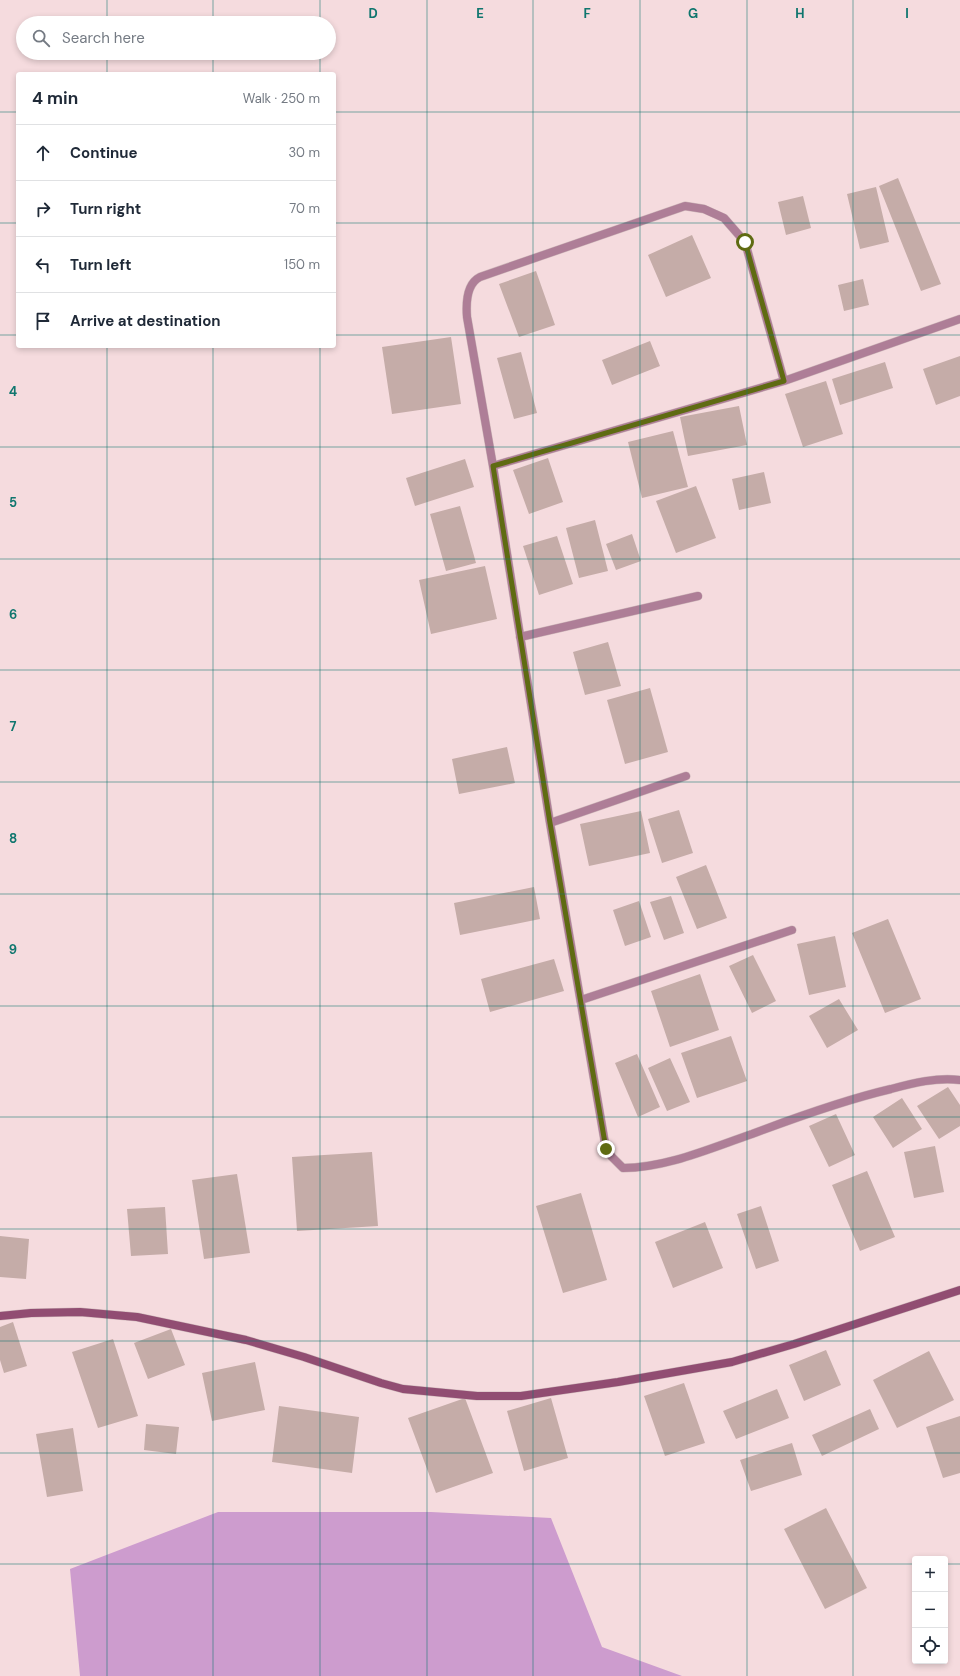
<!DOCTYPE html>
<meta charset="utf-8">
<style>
:root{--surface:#fff;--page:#f6f6f7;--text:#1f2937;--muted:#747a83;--line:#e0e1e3}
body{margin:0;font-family:"DM Sans",sans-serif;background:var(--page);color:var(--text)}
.controls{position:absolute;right:12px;bottom:12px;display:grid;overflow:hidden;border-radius:4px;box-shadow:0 2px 6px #0003}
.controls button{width:36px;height:36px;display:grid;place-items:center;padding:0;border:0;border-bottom:1px solid var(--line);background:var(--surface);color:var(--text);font:20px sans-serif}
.stop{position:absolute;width:12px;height:12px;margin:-9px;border:3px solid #5f6b12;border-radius:50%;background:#fff}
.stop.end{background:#5f6b12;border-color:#fff;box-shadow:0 1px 4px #0008}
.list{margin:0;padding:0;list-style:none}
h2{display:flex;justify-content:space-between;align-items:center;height:52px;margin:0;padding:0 16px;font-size:17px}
h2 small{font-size:13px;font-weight:400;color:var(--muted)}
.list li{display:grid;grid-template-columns:26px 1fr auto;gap:12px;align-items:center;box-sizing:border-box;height:56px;padding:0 16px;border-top:1px solid var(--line)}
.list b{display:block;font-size:15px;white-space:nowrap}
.list em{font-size:13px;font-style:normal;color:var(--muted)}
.icon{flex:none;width:22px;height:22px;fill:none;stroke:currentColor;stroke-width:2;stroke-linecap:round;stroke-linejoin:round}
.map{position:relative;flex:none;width:960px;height:1676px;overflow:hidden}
.search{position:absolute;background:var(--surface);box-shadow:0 2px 6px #0003;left:16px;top:16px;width:320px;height:44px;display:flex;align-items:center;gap:10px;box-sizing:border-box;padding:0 14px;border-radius:22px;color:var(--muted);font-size:15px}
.panel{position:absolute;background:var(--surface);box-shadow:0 2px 6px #0003;left:16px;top:72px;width:320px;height:276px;border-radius:4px}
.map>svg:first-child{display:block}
</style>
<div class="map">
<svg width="960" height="1676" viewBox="0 0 960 1676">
<rect width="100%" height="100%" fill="#f5dbde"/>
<path fill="#cd9cce" d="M218,1512H431L551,1518L602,1647L682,1676H80L70,1569Z"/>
<path fill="#c5aca8" d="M898,178L941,284L921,291L879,186Z
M876,187L889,242L860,249L847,194Z
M803,196L811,228L786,235L778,202Z
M692,235L711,278L666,297L648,255Z
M536,271L555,325L519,337L499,284Z
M863,279L869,305L844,311L838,285Z
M451,337L461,404L392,414L382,347Z
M650,341L660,366L612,385L602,360Z
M521,352L537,413L514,419L497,358Z
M960,356V396L936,405L923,369Z
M885,362L893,388L840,405L832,379Z
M826,381L843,434L803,447L785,394Z
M739,406L747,445L688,456L680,417Z
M673,431L688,487L642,498L628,442Z
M548,458L563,502L529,514L513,470Z
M465,459L474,487L415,506L406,478Z
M764,472L771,503L739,510L732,479Z
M696,486L716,538L676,553L656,501Z
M460,506L476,563L446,571L430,514Z
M595,520L608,571L579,578L566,528Z
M632,534L641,561L616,570L606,544Z
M557,536L573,584L539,595L523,546Z
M485,566L497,619L431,634L419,580Z
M608,642L621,686L585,695L573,652Z
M650,688L668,752L625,764L607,700Z
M507,747L515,783L459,794L452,759Z
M679,810L693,853L662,863L648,819Z
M641,811L650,853L589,866L580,824Z
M706,865L727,918L697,929L676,877Z
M534,887L540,919L460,935L454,903Z
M671,896L684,933L664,940L650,902Z
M639,901L651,937L625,946L613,910Z
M888,919L921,999L885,1013L852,933Z
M835,936L846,987L809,995L797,944Z
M753,955L776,1001L752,1013L729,966Z
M554,959L564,991L490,1012L481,979Z
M700,974L719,1030L670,1047L651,991Z
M839,999L858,1030L827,1048L809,1016Z
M731,1036L747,1081L697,1098L681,1053Z
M637,1054L660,1107L638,1117L615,1063Z
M670,1058L690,1102L667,1111L648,1068Z
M948,1087L960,1105V1126L939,1139L917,1106Z
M902,1098L922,1129L893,1148L873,1117Z
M836,1114L855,1155L829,1167L809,1126Z
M935,1146L944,1192L914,1198L904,1152Z
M372,1152L378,1226L297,1231L292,1157Z
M867,1171L895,1237L860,1251L832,1185Z
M237,1174L250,1253L204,1259L192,1180Z
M581,1193L607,1280L563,1293L536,1206Z
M761,1206L779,1261L756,1269L737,1214Z
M165,1207L168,1254L131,1256L127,1209Z
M705,1222L723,1268L673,1288L655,1242Z
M0,1236L29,1239L26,1279L0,1277Z
M13,1322L27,1366L4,1373L0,1360V1327Z
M171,1329L185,1365L148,1379L134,1343Z
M113,1339L138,1416L98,1428L72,1352Z
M826,1350L841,1385L804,1401L789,1365Z
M929,1351L954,1400L897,1428L873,1380Z
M255,1362L265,1410L212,1421L202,1373Z
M684,1383L705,1443L665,1456L644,1396Z
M777,1389L789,1418L736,1439L723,1411Z
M465,1398L493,1473L436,1493L408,1418Z
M551,1398L568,1458L524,1471L507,1411Z
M279,1406L359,1417L352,1473L272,1462Z
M870,1409L879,1429L822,1456L812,1435Z
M960,1416V1473L943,1478L926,1427Z
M146,1424L179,1427L176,1454L144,1450Z
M73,1428L83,1491L47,1497L36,1434Z
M792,1443L802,1475L751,1491L740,1460Z
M826,1508L867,1588L825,1609L784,1529Z"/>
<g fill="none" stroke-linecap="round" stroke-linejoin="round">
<g stroke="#cfb9bb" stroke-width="9">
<path id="street" d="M784,381L745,242L724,218L704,209L685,206L480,277C466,284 466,304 467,317L493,466L550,823L606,1149L612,1157L623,1168C666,1168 711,1148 752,1134C797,1117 844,1100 891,1089C913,1083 937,1077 960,1080
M493,466L784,381L960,319
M520,637L698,596
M550,823L686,776
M581,1000L792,930"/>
</g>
<g stroke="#cfb9bb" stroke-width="9">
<path id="secondary" d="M0,1316L31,1313L80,1312L137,1317L246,1340L304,1357L381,1383L403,1389L477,1396H521L618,1382L732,1362L794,1344L960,1290"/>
</g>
<use href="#street" stroke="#ae7e97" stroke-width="8"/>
<use href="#secondary" stroke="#914d72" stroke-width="8"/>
</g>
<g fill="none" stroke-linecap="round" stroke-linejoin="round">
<path stroke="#5f6b12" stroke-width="5" d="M606,1149L550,823L493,466L784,381L745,242"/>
</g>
<path fill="none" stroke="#0f766e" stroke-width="1" stroke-opacity="0.55" d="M107,0V23M213,0V23M320,0V23M427,0V1676M533,0V1676M640,0V1676M747,0V1676M853,0V1676M107,53V74M213,53V74M320,53V74M0,112H18M334,112H960M0,223H18M334,223H960M0,335H18M334,335H960M107,346V1676M213,346V1676M320,346V1676M0,447H960M0,559H960M0,670H960M0,782H960M0,894H960M0,1006H960M0,1117H960M0,1229H960M0,1341H960M0,1453H960M0,1564H915M945,1564H960"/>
<g font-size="13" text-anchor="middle" font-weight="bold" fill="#0f766e" stroke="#f5dbde" stroke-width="3" stroke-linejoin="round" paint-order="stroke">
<text x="373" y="18">D</text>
<text x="480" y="18">E</text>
<text x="587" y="18">F</text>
<text x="693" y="18">G</text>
<text x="800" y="18">H</text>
<text x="907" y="18">I</text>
<text x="13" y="396">4</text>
<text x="13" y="507">5</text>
<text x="13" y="619">6</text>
<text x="13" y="731">7</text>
<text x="13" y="843">8</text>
<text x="13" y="954">9</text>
</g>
</svg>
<div class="controls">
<button>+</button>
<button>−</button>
<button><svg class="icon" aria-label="locate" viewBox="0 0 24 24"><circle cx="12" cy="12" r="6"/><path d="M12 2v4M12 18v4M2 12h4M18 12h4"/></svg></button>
</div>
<div class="stop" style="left:745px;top:242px"></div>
<div class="stop end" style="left:606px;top:1149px"></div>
<div class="search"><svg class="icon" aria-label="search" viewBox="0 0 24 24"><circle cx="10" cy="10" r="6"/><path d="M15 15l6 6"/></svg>Search here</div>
<section class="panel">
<h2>4 min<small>Walk · 250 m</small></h2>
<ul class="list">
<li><svg class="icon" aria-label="ahead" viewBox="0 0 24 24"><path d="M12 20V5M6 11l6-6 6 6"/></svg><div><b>Continue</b></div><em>30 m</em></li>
<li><svg class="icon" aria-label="right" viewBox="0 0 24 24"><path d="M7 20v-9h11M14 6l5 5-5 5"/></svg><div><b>Turn right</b></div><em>70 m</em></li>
<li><svg class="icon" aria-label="left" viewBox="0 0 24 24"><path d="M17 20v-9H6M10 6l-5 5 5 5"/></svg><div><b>Turn left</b></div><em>150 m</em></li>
<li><svg class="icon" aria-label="arrive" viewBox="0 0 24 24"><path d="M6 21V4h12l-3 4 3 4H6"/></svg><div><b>Arrive at destination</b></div></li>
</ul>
</section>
</div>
